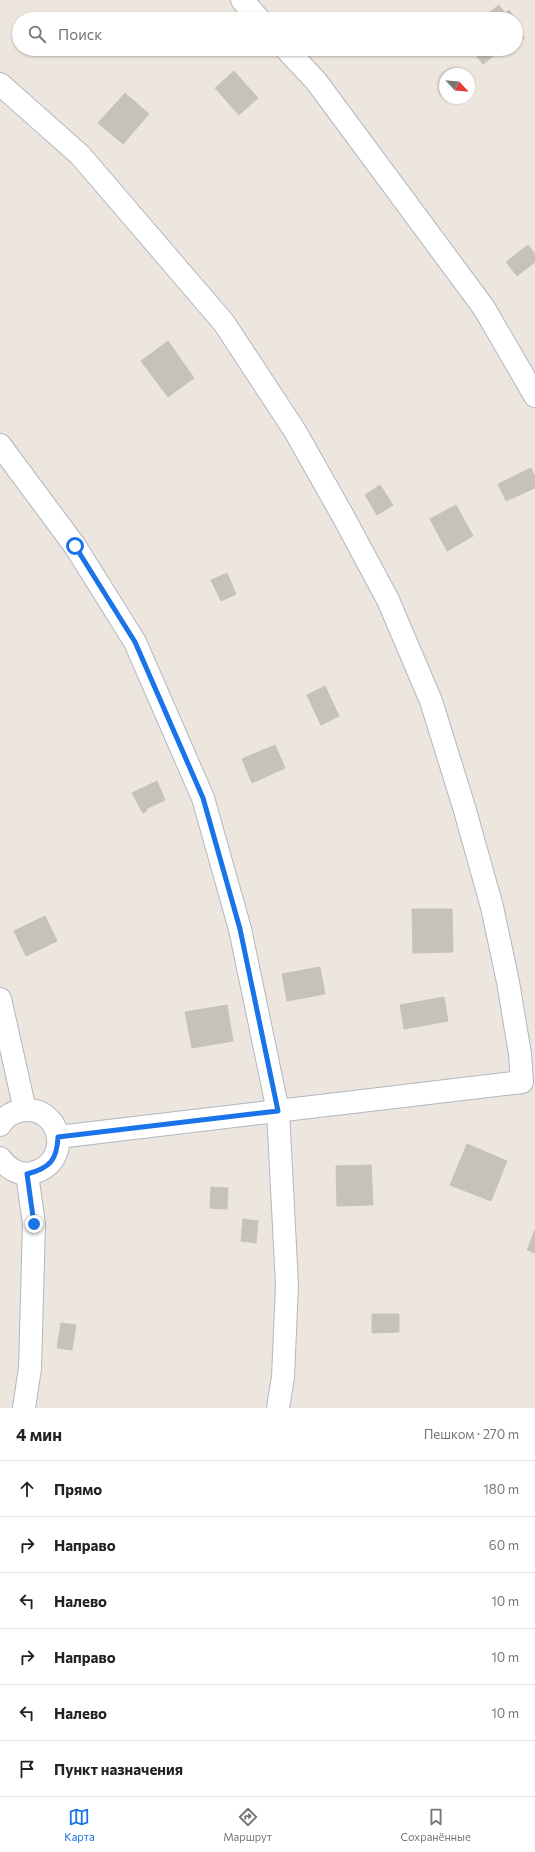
<!DOCTYPE html>
<html lang="ru">
<meta charset="utf-8">
<style>
:root{--surface:#fff;--page:#f2f2f2;--text:#222;--muted:#767676;--line:#e0e0e0;--accent:#1a73e8}
body{margin:0;font-family:Commissioner,sans-serif;background:var(--page);color:var(--text)}
.compass{position:absolute;left:439px;top:68px;width:36px;height:36px;border-radius:50%;background:var(--surface);box-shadow:0 1px 3px #0004;rotate:116deg}
.stop{position:absolute;width:12px;height:12px;margin:-9px;border:3px solid #1a73e8;border-radius:50%;background:#fff}
.stop.end{background:#1a73e8;border-color:#fff;box-shadow:0 1px 4px #0008}
.list{margin:0;padding:0;list-style:none}
h2{display:flex;justify-content:space-between;align-items:center;height:52px;margin:0;padding:0 16px;font-size:17px}
h2 small{font-size:13px;font-weight:400;color:var(--muted)}
.list li{display:grid;grid-template-columns:26px 1fr auto;gap:12px;align-items:center;box-sizing:border-box;height:56px;padding:0 16px;border-top:1px solid var(--line)}
.list b{display:block;font-size:15px;white-space:nowrap}
.list em{font-size:13px;font-style:normal;color:var(--muted)}
.icon{flex:none;width:22px;height:22px;fill:none;stroke:currentColor;stroke-width:2;stroke-linecap:round;stroke-linejoin:round}
.map{position:relative;flex:none;width:535px;height:1408px;overflow:hidden}
.search{position:absolute;background:var(--surface);box-shadow:0 1px 3px #0004;left:12px;right:12px;top:12px;height:44px;display:flex;align-items:center;gap:10px;box-sizing:border-box;padding:0 14px;border-radius:22px;color:var(--muted);font-size:15px}
.sheet{height:388px;background:var(--surface)}
nav{display:flex;justify-content:space-around;align-items:center;box-sizing:border-box;height:56px;border-top:1px solid var(--line);background:var(--surface);font-size:11px;color:var(--muted)}
nav a{display:grid;justify-items:center;gap:2px}
nav .on{color:var(--accent)}
.map>svg:first-child{display:block}
</style>
<div class="map">
<svg width="535" height="1408" viewBox="0 0 535 1408">
<rect width="100%" height="100%" fill="#ede6df"/>
<path fill="#c6c1ba" stroke="#c9c2b8" d="M499,5L505,13L509,10L517,20L481,19Z
M516,27L524,38L516,44Z
M471,49H494L497,53L483,64Z
M234,71L258,98L239,115L215,88Z
M125,93L149,114L123,144L98,123Z
M528,245L535,254V262L517,276L506,262Z
M168,341L194,378L168,397L141,361Z
M531,468L535,477V488L506,501L498,484Z
M380,485L393,505L377,515L365,495Z
M456,505L473,536L447,551L430,519Z
M227,573L236,594L221,601L211,580Z
M325,686L339,716L321,725L307,695Z
M275,745L285,768L252,783L242,759Z
M157,781L165,800L146,809L147,811L143,813L132,793Z
M412,909H452L453,952L413,953Z
M45,916L57,941L26,956L14,931Z
M320,967L325,994L287,1001L282,974Z
M444,997L448,1021L404,1029L400,1005Z
M227,1005L233,1041L192,1048L185,1012Z
M467,1144L507,1161L491,1201L450,1185Z
M371,1165L373,1205L337,1206L336,1166Z
M211,1187L228,1188L227,1209L210,1208Z
M243,1219L258,1221L256,1243L241,1241Z
M535,1230V1253L527,1250Z
M372,1314H399V1332L372,1333Z
M61,1323L76,1325L72,1350L57,1348Z"/>
<g fill="none" stroke-linecap="round" stroke-linejoin="round">
<g stroke="#b2b6bf" stroke-width="24">
<path id="minor" d="M242,0L259,19
M286,49L316,81L484,308L535,396
M0,84L80,155L224,323L295,431L343,516L388,600L431,701L464,807L492,907L508,982L520,1054L522,1082L58,1137
M0,445L75,546L135,642L203,798L240,929L278,1111L287,1285L283,1377L278,1408
M0,999L25,1110
M0,1125C4,1118 11,1113 19,1111C61,1102 75,1162 32,1173C19,1176 7,1168 0,1158
M24,1408L30,1368L34,1224L27,1174"/>
</g>
<use href="#minor" stroke="#fff" stroke-width="22"/>
</g>
<g fill="none" stroke-linecap="round" stroke-linejoin="round">
<path stroke="#1a73e8" stroke-width="5" d="M34,1224L27,1174C50,1168 57,1160 58,1137L278,1111L240,929L203,798L135,642L75,546"/>
</g>
</svg>
<svg class="compass" viewBox="-18 -18 36 36"><path d="M0-13l5 13h-10z" fill="#e53935"/><path d="M0 13l5-13h-10z" fill="#767676"/></svg>
<div class="stop" style="left:75px;top:546px"></div>
<div class="stop end" style="left:34px;top:1224px"></div>
<div class="search"><svg class="icon" aria-label="search" viewBox="0 0 24 24"><circle cx="10" cy="10" r="6"/><path d="M15 15l6 6"/></svg>Поиск</div>
</div>
<section class="sheet">
<h2>4 мин<small>Пешком · 270 m</small></h2>
<ul class="list">
<li><svg class="icon" aria-label="ahead" viewBox="0 0 24 24"><path d="M12 20V5M6 11l6-6 6 6"/></svg><div><b>Прямо</b></div><em>180 m</em></li>
<li><svg class="icon" aria-label="right" viewBox="0 0 24 24"><path d="M7 20v-9h11M14 6l5 5-5 5"/></svg><div><b>Направо</b></div><em>60 m</em></li>
<li><svg class="icon" aria-label="left" viewBox="0 0 24 24"><path d="M17 20v-9H6M10 6l-5 5 5 5"/></svg><div><b>Налево</b></div><em>10 m</em></li>
<li><svg class="icon" aria-label="right" viewBox="0 0 24 24"><path d="M7 20v-9h11M14 6l5 5-5 5"/></svg><div><b>Направо</b></div><em>10 m</em></li>
<li><svg class="icon" aria-label="left" viewBox="0 0 24 24"><path d="M17 20v-9H6M10 6l-5 5 5 5"/></svg><div><b>Налево</b></div><em>10 m</em></li>
<li><svg class="icon" aria-label="arrive" viewBox="0 0 24 24"><path d="M6 21V4h12l-3 4 3 4H6"/></svg><div><b>Пункт назначения</b></div></li>
</ul>
</section>
<nav>
<a class="on"><svg class="icon" aria-label="map" viewBox="0 0 24 24"><path d="M3 6l6-2 6 2 6-2v14l-6 2-6-2-6 2zM9 4v14M15 6v14"/></svg>Карта</a>
<a><svg class="icon" aria-label="directions" viewBox="0 0 24 24"><path d="M12 3l9 9-9 9-9-9zM9 14v-3h6M13 9l2 2-2 2"/></svg>Маршрут</a>
<a><svg class="icon" aria-label="saved" viewBox="0 0 24 24"><path d="M7 4h10v16l-5-4-5 4z"/></svg>Сохранённые</a>
</nav>
